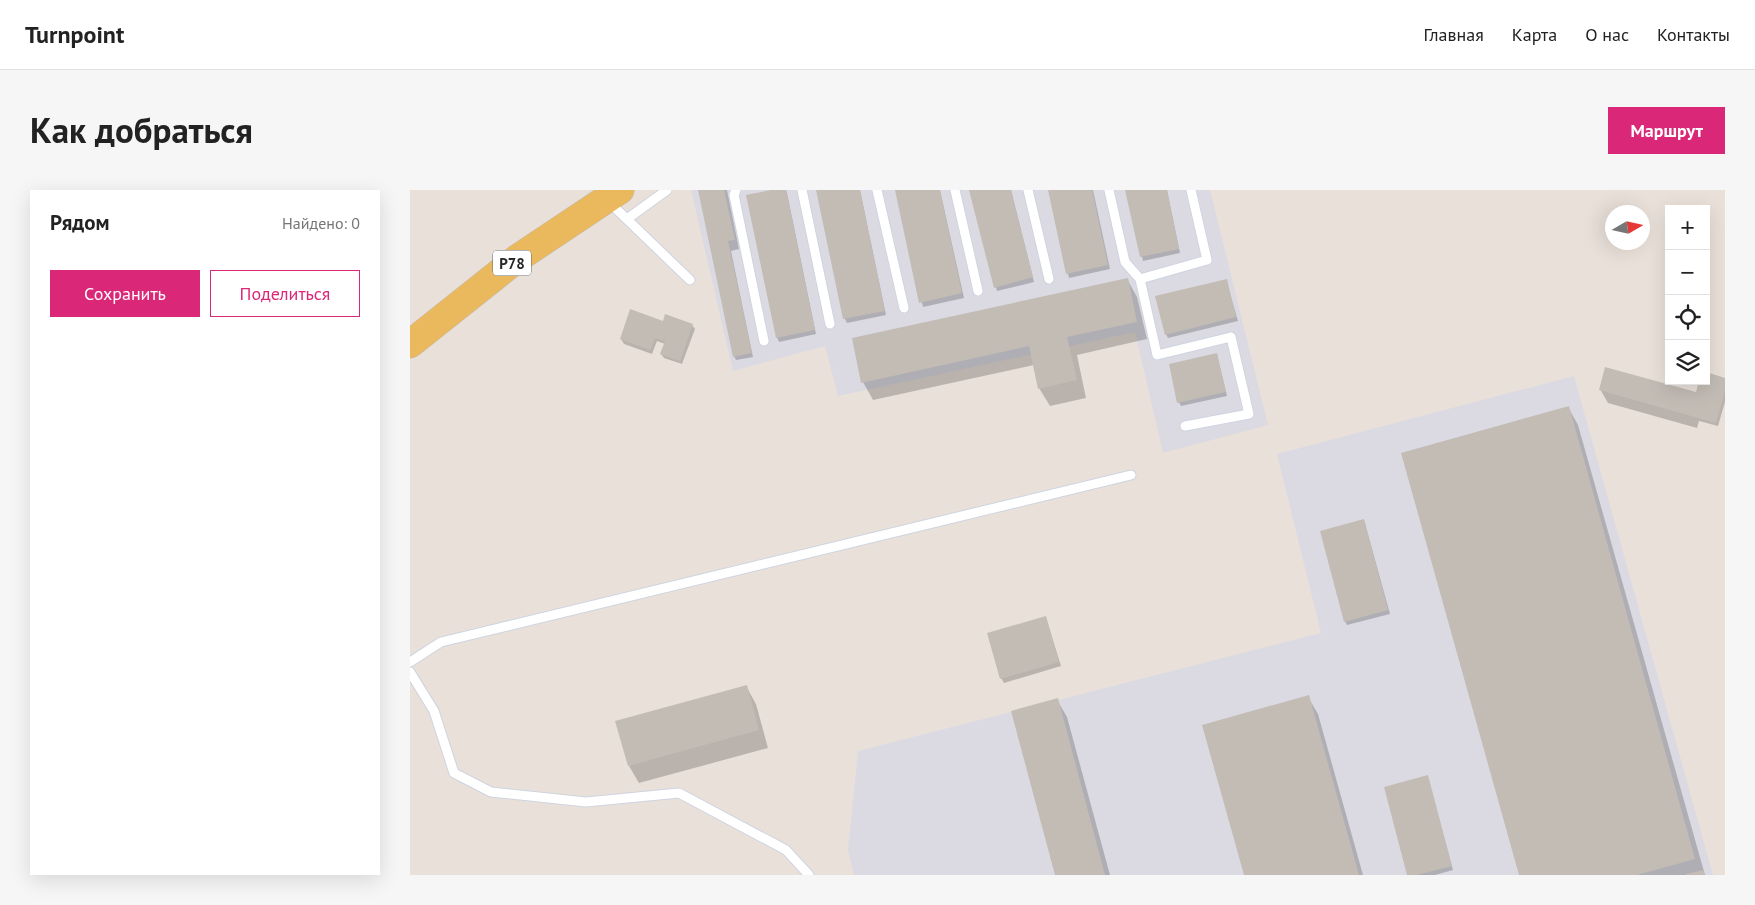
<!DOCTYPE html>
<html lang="ru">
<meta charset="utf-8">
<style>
:root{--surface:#fff;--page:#f6f6f6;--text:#222;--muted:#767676;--line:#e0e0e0;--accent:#db2777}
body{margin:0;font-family:"PT Sans",sans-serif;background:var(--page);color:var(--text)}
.controls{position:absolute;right:15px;top:15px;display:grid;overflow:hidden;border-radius:0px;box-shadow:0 5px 20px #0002}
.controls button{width:45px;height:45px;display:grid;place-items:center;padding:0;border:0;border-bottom:1px solid var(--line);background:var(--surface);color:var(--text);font:25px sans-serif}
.compass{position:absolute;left:1195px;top:15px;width:45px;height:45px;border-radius:50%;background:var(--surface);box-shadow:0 5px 20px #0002;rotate:81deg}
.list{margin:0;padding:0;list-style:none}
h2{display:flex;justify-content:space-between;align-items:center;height:65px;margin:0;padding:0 20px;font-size:21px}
h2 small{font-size:16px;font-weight:400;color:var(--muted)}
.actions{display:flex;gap:10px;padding:15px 20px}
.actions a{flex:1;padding:11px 0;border:1px solid var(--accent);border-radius:0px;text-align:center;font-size:18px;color:var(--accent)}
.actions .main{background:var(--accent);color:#fff}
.icon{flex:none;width:28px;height:28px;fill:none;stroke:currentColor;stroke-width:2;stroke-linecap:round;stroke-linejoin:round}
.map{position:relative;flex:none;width:1315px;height:685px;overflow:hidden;border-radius:0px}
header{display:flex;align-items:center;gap:30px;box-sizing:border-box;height:70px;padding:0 25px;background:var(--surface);border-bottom:1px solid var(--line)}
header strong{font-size:24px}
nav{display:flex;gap:28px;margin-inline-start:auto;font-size:18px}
.intro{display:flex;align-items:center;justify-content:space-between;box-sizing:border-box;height:120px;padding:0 30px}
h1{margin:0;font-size:35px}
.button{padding:12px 22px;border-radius:0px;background:var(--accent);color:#fff;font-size:18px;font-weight:700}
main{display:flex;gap:30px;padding:0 30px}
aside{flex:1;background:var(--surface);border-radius:0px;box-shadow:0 5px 20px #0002}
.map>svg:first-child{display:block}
</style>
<header>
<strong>Turnpoint</strong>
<nav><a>Главная</a><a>Карта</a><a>О нас</a><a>Контакты</a></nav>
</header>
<div class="intro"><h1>Как добраться</h1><a class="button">Маршрут</a></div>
<main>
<aside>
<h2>Рядом<small>Найдено: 0</small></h2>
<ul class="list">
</ul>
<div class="actions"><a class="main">Сохранить</a><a>Поделиться</a></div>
</aside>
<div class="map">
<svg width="1315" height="685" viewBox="0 0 1315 685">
<rect width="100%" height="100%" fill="#e9e0d9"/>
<path fill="#dbdae2" d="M281,0H800L858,235L753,263L725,142L428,206L415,156L323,181Z
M1164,186L1303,685H444L438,660L448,561L911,443L867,264Z"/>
<path fill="#0003" d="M290,0H317L329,59L321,61L343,167L326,170L324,166Z
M367,0H376L377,3L406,144L369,152L367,147Z
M408,0H450L476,125L437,133L435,129Z
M486,0H530L554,108L513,117Z
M560,0H601L624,92L587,101Z
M639,0H683L700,79L659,88Z
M717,0H757L770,63L733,71Z
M717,89L727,107L737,149L667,165L676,208L640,216L629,198L624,175L463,210L453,192Z
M816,90L828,131L758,148L756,144Z
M254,132L282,135L285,139L272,174L254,168L251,164L255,154L247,151L242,164L214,154L211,149Z
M807,165L817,206L771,216L769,212Z
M1315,189V212L1308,236L1289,231L1287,238L1198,213L1190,199L1286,204L1296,191Z
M1158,217L1168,235L1295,685H1111Z
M954,330L980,424L937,435L935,431Z
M636,428L651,476L594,493L591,488Z
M336,496L346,514L358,558L229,593L219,576Z
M898,507L908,524L953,685H835Z
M647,510L657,527L700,685H647Z
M1017,586L1043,680L1025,685H998Z"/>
<path fill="#c2bcb5" d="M288,0H314L325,50L318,51L342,163L323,167Z
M361,0H376L405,140L366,148L336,5Z
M406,0H450L475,121L433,129Z
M485,0H530L552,103L509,113Z
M559,0H601L623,87L584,98Z
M638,0H682L698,75L656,84Z
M715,0H757L769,59L730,67Z
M718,88L727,132L657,147L667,190L628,199L619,156L451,193L442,148Z
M817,89L826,127L755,145L745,106Z
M220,119L253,131L255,124L283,134L270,171L250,164L255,151L245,148L240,160L210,149Z
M807,163L816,202L767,213L759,174Z
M1195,177L1286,202L1289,191H1296V182L1315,188V201L1306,233L1189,200Z
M1159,216L1285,669L1227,685H1109L991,263Z
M954,329L978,420L934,432L910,341Z
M636,426L649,472L590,489L577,443Z
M337,495L349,540L218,576L205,531Z
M899,505L949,685H834L792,535Z
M648,508L695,685H645L601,521Z
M1018,585L1042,676L1007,685H997L974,597Z
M1293,680L1295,685H1276V684Z"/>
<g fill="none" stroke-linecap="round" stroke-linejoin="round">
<g stroke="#ced4e0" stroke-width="11">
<path id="service" d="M326,0L324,5L354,151
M392,0L420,134
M467,0L494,118
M545,0L568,101
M618,0L639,89
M699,0L715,72L730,89
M198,11L280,90
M217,29L257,0
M775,236L839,224L821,147L747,165L730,89L797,70L781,0
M0,472L31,452L721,285
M0,482L24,521L44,583L81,602L176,612L269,603L376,660L399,685"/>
</g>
<g stroke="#bebebe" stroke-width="29">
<path id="primary" d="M0,154L108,68L210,0"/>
</g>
<use href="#service" stroke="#fff" stroke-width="9"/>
<use href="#primary" stroke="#eab95e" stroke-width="28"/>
</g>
<g text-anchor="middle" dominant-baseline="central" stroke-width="5" stroke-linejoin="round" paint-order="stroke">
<rect fill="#fff" stroke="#686868" stroke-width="1" x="83" y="60.5" width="38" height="25" rx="4"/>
<g font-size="15" font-weight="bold" fill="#272727">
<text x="102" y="73">Р78</text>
</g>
</g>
</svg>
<div class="controls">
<button>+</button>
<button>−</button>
<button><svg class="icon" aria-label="locate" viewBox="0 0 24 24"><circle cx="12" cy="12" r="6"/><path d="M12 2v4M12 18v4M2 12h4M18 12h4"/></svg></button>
<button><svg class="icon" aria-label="layers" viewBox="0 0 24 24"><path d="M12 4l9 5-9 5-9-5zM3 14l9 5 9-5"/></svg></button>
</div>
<svg class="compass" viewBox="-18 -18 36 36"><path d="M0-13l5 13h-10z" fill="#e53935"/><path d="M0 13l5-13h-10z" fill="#767676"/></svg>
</div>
</main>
